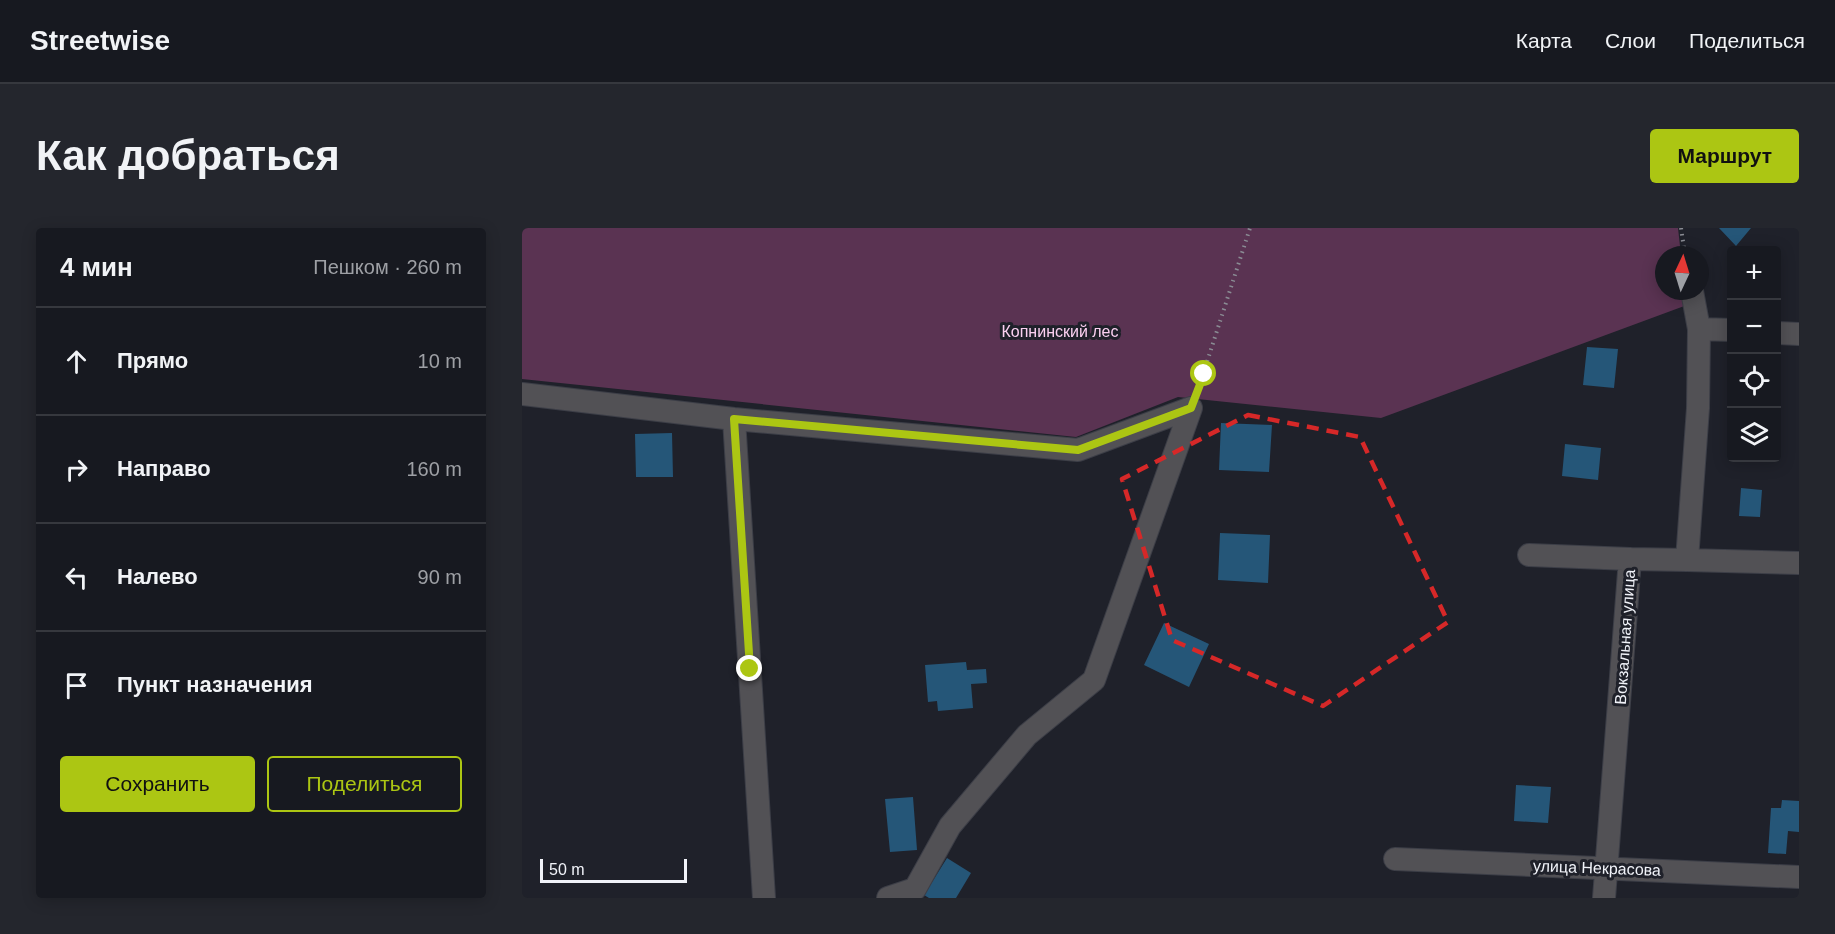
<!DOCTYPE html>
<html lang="ru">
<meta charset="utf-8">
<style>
:root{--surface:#171920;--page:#24262d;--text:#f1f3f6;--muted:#9ea0a5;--line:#36383e;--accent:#acc613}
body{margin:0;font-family:Helvetica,sans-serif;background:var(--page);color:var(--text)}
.controls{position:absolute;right:18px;top:18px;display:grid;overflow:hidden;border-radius:6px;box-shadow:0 3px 15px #0003}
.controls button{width:54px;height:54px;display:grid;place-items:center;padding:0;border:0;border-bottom:2px solid var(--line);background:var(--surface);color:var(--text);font:30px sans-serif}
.compass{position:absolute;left:1133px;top:18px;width:54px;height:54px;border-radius:50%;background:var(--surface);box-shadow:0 3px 15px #0003;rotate:4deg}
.scale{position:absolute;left:18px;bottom:15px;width:147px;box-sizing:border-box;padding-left:6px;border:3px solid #f1f3f9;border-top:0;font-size:16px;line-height:21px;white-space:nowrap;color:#f1f3f9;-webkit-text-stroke:4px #1f212a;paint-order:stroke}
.stop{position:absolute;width:18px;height:18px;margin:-14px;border:4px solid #acc613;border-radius:50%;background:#fff}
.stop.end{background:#acc613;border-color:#fff;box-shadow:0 2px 6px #0008}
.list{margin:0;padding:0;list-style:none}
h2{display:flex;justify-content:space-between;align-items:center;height:78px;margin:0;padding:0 24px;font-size:26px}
h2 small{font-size:20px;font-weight:400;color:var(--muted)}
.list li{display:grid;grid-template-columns:39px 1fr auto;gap:18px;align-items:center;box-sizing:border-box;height:108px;padding:0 24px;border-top:2px solid var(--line)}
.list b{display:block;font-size:22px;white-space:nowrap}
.list em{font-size:20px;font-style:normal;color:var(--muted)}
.actions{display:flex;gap:12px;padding:18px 24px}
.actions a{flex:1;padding:14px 0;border:2px solid var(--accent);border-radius:6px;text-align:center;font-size:21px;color:var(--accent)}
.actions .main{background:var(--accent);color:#111}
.icon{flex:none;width:33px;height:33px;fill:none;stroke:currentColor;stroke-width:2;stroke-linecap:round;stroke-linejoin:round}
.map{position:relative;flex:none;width:1277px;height:670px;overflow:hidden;border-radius:6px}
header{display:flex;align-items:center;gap:36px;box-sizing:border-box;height:84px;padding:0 30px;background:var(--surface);border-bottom:2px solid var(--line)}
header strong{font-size:28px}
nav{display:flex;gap:33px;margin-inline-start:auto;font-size:21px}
.intro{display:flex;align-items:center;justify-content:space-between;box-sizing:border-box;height:144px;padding:0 36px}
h1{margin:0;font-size:42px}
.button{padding:15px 27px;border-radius:6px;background:var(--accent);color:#111;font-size:21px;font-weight:700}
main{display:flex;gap:36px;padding:0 36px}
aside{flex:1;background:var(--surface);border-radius:6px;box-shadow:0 3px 15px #0003}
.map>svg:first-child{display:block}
</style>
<header>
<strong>Streetwise</strong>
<nav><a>Карта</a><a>Слои</a><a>Поделиться</a></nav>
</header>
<div class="intro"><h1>Как добраться</h1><a class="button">Маршрут</a></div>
<main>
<aside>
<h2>4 мин<small>Пешком · 260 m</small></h2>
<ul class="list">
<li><svg class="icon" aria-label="ahead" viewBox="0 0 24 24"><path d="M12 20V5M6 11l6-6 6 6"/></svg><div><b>Прямо</b></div><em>10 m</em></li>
<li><svg class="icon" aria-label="right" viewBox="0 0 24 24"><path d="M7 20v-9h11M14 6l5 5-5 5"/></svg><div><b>Направо</b></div><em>160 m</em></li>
<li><svg class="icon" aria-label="left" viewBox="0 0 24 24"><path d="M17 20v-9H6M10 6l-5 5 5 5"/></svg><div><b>Налево</b></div><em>90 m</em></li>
<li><svg class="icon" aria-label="arrive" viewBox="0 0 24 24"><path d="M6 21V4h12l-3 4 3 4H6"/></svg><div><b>Пункт назначения</b></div></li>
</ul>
<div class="actions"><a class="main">Сохранить</a><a>Поделиться</a></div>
</aside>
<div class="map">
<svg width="1277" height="670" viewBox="0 0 1277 670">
<rect width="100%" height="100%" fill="#1f212a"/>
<path fill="#5a3352" d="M0,0H1156L1159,27H1142V63H1164L1165,77L859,190L656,169L554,209L0,151Z"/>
<path fill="#255678" d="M1197,0H1229L1214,18Z
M1065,119L1096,121L1092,160L1061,157Z
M699,195L750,197L747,244L697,242Z
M150,205L151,249H114L113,206Z
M1043,216L1079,220L1076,252L1040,248Z
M1219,260L1240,262L1238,289L1217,288Z
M698,305L748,307L746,355L696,352Z
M642,395L687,416L667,459L622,437Z
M444,434L445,442L464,441L465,455L449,456L451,480L416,483L415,473L406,474L403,437Z
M994,557L1029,559L1026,595L992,593Z
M391,569L395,622L368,624L363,571Z
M1260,572L1277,573V604L1266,603L1264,626L1246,625L1249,580H1259Z
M425,630L449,645L434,670H407L402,667Z"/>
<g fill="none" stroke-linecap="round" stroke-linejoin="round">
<g stroke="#3c3e47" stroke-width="24">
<path id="minor" d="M1177,101L1210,102
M1254,105L1277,106
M0,166L212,191L556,222L669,180
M212,191L242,670
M1007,327L1108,331
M1165,332L1277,335
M873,631L1277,649
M366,670L393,661L428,598L505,507L572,452L669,180
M1082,670L1108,331L1165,332L1176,180L1177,101L1170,63"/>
</g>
<path stroke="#8a8c94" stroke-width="4" stroke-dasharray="1.5 4.5" stroke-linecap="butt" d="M1159,0L1163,27
M676,162L728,0"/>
<use href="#minor" stroke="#525155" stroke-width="22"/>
</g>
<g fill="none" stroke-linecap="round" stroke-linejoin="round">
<path stroke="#acc613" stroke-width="8" d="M228,441L212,191L556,222L669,180L682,146"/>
</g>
<path fill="none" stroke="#d62828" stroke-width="4.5" stroke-dasharray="12 8" stroke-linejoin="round" d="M726,187L838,209L926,394L801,478L650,412L600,251Z"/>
<g text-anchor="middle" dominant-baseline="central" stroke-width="6" stroke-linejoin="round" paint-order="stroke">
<g font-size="16" fill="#fbd0f1" stroke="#1f212a">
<text x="538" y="103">Копнинский лес</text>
</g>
<g font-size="16" fill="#f1f3f9" stroke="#1f212a">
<text transform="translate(1103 409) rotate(-86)">Вокзальная улица</text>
<text transform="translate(1075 640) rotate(2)">улица Некрасова</text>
</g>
</g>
</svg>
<div class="controls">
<button>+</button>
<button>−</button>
<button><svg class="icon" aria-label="locate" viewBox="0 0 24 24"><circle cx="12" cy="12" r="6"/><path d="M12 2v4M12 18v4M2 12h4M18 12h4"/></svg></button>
<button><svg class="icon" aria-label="layers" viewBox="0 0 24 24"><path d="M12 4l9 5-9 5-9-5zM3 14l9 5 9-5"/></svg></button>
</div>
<svg class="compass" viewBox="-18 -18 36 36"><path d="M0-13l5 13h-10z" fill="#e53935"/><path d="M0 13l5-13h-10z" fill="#9ea0a5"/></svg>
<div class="scale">50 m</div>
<div class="stop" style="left:682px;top:146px"></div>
<div class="stop end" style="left:228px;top:441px"></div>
</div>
</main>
